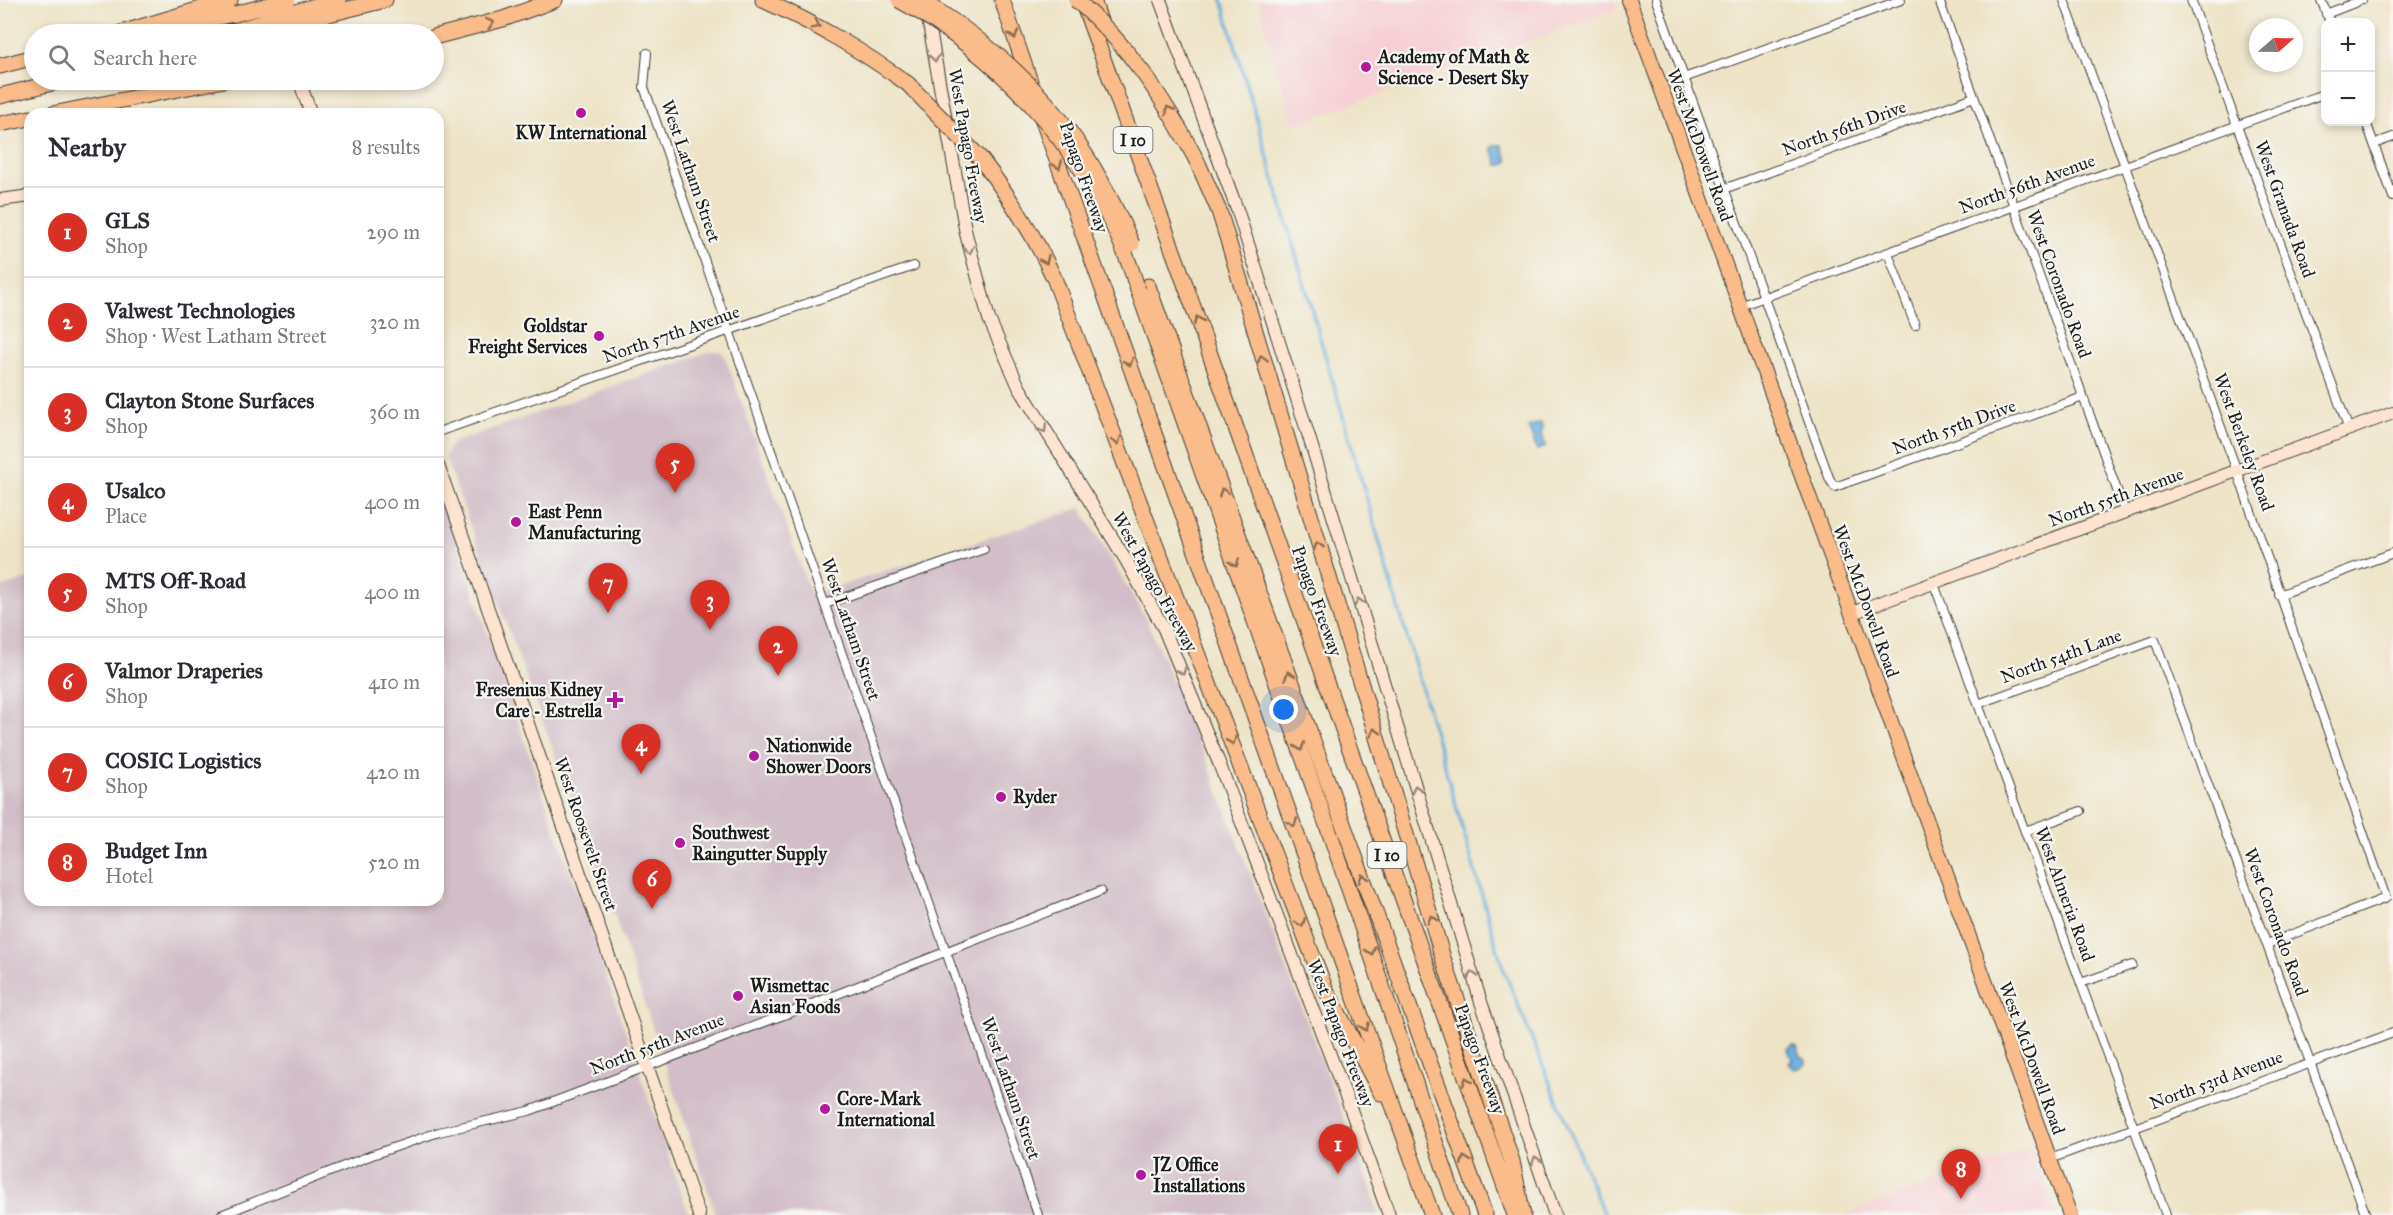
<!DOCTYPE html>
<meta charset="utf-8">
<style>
:root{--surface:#fff;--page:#f7f7f7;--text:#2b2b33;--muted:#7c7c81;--line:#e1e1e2;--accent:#d93025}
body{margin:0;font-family:"IM FELL Great Primer",serif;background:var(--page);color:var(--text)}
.controls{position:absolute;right:18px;top:18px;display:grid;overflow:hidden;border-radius:12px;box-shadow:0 3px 9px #0003}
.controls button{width:54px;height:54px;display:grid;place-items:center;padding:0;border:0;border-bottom:2px solid var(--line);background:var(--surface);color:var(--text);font:30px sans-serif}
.compass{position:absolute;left:2249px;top:18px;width:54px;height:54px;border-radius:50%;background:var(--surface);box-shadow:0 3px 9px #0003;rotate:70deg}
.you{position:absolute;left:1284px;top:710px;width:21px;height:21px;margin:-15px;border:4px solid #fff;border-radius:50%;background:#1a73e8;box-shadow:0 0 0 9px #1a73e833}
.badge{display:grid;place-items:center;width:39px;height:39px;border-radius:50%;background:var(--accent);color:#fff;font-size:20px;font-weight:700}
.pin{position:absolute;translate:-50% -50px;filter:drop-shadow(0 2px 3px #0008)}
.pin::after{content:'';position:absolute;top:32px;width:21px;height:18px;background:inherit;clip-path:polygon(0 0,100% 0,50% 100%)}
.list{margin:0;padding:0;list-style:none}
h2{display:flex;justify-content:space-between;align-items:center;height:78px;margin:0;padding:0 24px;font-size:26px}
h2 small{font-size:20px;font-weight:400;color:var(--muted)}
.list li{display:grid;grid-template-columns:39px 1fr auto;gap:18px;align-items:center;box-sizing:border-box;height:90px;padding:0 24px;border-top:2px solid var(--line)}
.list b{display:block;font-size:22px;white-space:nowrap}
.list p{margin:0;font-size:20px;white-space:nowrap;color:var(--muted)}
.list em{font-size:20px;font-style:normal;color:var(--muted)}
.icon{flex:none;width:33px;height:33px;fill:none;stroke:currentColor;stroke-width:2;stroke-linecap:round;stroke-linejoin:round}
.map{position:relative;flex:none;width:2393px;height:1215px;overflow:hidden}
.search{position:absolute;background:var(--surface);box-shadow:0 3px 9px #0003;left:24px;top:24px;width:420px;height:66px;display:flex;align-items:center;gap:15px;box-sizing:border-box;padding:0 21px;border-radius:33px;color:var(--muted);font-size:22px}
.panel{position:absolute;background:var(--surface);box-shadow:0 3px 9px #0003;left:24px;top:108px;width:420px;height:798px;border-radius:18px}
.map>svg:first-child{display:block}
</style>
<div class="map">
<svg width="2393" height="1215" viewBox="0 0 2393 1215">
<rect width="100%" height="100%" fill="#f6f6f2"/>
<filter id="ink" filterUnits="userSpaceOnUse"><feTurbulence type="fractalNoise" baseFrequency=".0167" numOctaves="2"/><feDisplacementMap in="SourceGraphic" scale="12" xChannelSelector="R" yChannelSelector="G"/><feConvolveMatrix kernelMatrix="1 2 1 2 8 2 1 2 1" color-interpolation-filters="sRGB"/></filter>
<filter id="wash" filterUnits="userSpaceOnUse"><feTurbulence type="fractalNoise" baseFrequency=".008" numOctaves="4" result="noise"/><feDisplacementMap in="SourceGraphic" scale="24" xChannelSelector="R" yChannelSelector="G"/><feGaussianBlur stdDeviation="1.35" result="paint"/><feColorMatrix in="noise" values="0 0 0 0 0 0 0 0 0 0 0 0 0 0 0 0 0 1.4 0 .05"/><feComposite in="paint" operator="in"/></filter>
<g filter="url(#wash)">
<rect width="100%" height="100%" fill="#eee3c6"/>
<path fill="#f7cfd4" d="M1258,0H1614L1617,9L1293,125Z
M2032,1147L2057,1215H1844Z"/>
<path fill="#d2bdc8" d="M711,351H720L725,356L811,595L1081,508L1146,619L1205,756L1371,1189L1378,1215H716L617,923L445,457L452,443Z
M438,490L689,1215H0V588L30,578V900H438Z"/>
<path fill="#67aede" stroke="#42657d" stroke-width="1.5" d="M1496,145H1502L1508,161L1503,165H1498L1492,148Z
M1541,423L1543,429L1541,433L1546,447L1537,450L1528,427Z
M1793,1045L1797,1047L1801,1056L1806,1060V1064L1799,1068L1793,1069L1789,1064L1792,1059L1788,1049Z"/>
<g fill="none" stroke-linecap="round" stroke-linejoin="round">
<path stroke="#67aede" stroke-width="3" d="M1222,0L1503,968L1604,1215"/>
</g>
</g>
<g filter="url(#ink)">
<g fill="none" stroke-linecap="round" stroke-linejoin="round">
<g stroke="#3c3a36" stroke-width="10">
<path id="street" d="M1656,0L1830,480L1835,487L2083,397
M1939,0L2125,512
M2064,0L2237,471L2386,898L2267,944
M2191,0L2349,430
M2321,0L2330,22
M2326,14L2362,0
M647,53L644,87L1038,1215
M1684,78L1901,0
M2366,122L2393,197
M2374,144L2393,137
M1724,189L1974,97
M1888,253L1915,325
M1740,306L2326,93
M438,432L914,266
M1934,584L2166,1215
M2279,595L2393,553
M825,604L984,549
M1978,704L2155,640L2366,1215
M2025,831L2081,811
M2081,983L2132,965
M2050,1159L2393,1033
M221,1215L372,1155L439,1132L529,1111L789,1013L1101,891"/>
</g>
<g stroke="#3c3a36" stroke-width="14">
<path id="secondary" d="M1160,0L1238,212L1309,437L1480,999L1555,1215
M927,13L966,234L989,319L1019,387L1126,560L1164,629L1219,763L1351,1110L1389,1215
M299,80L311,114
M0,200L30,196
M438,465L699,1215
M1852,613L2393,413"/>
</g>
<g stroke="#3c3a36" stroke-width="16">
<path id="primary" d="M1629,0L2070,1215"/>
</g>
<g stroke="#3c3a36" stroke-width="17">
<path id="highway" d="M763,0C818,25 859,49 908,84
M1002,0L1033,90
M1093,0L1102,27
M1084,6L1184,281L1515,1215
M312,7L339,0
M317,17L385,0
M176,25L235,14
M118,34L230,0
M222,34L241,29
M434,37L503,19L555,0
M0,66L34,57
M0,96L64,80
M52,114L224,80
M1043,121L1432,1215
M0,124L30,118
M980,158C1009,196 1034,234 1054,278L1325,988L1381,1093
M1197,161L1219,211L1227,237L1443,958L1512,1161L1523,1215
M1148,286L1485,1215
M1138,290L1336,851L1460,1215"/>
</g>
<use href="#street" stroke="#fff" stroke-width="8"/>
<use href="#secondary" stroke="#fde4d0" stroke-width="12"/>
<use href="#primary" stroke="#f9bc8a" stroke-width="14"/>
<use href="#highway" stroke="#f9bc8a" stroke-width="15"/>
<g stroke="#3c3a36" stroke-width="17" stroke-linecap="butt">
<path id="highway-bridge" d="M899,0C1010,61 1101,168 1138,290
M921,0C984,39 1045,91 1085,154C1104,183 1118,213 1132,244
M1076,0C1129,45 1165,100 1197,161
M235,14L288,0
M241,29L312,7
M266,32L317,17
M908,84L980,158"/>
</g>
<use href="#highway-bridge" stroke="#f9bc8a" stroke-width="15"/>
</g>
<defs><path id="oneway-chevron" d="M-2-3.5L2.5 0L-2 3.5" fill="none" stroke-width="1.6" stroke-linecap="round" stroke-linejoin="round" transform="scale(1.5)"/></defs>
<g stroke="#8a6c53">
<use href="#oneway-chevron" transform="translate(490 23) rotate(-17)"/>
<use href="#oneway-chevron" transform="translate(816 25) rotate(27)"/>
<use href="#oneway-chevron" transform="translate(1014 35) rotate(71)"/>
<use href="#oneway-chevron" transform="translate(1169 110) rotate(-121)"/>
<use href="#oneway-chevron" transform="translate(1058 165) rotate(70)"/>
<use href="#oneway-chevron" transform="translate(1045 260) rotate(65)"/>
<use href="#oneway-chevron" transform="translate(1198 320) rotate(-109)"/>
<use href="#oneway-chevron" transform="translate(1262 359) rotate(-106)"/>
<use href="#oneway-chevron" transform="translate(1129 362) rotate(70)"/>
<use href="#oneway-chevron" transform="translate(1117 441) rotate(69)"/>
<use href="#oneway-chevron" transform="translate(1223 492) rotate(-110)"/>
<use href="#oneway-chevron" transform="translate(1318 546) rotate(-107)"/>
<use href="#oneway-chevron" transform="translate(1235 563) rotate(71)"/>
<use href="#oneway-chevron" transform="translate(1289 675) rotate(-110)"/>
<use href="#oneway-chevron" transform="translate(1375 732) rotate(-107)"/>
<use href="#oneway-chevron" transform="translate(1232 741) rotate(69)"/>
<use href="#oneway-chevron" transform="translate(1300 747) rotate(71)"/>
<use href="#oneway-chevron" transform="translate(1293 823) rotate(70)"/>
<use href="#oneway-chevron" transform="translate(1363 878) rotate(-110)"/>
<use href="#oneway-chevron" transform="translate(1432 919) rotate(-107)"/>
<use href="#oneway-chevron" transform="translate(1301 923) rotate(69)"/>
<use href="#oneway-chevron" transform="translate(1371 951) rotate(71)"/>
<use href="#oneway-chevron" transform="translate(1365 1027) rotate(70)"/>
<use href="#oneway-chevron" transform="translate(1467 1081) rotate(-110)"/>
<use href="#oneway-chevron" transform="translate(1465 1160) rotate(-110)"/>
</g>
<g stroke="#988a7f">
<use href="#oneway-chevron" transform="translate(935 58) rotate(81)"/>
<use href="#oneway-chevron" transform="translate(969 250) rotate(78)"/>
<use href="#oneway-chevron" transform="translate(1043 429) rotate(58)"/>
<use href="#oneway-chevron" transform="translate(1359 602) rotate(-107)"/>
<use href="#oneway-chevron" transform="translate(1182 671) rotate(68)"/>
<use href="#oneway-chevron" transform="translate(1416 789) rotate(-107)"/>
<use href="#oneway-chevron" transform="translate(1472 975) rotate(-107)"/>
<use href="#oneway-chevron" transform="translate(1536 1160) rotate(-109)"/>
</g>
</g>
<g fill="#b5179e" stroke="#f6f6f2" stroke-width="2">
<circle cx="1366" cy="67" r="6"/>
<circle cx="581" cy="113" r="6"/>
<circle cx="599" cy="336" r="6"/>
<circle cx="516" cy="522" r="6"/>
<path d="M612 691h6v6h6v6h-6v6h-6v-6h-6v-6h6z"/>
<circle cx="754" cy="756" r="6"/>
<circle cx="1001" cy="797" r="6"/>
<circle cx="680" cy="843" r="6"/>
<circle cx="738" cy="996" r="6"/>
<circle cx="825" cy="1109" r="6"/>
<circle cx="1141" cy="1175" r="6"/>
</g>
<g text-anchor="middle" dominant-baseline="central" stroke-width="4.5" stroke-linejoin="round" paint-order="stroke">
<g fill="#f6f6f2" stroke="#5d5d5c" stroke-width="1.5">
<rect x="1113.5" y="127" width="39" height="26" rx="4.5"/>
<rect x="1367.5" y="842" width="39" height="26" rx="4.5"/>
</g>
<g font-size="16" font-weight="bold" fill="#1c1c1c">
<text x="1133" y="140">I 10</text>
<text x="1387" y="855">I 10</text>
</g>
<g font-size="18" font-weight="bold" fill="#1c1c1c" stroke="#f6f6f2" text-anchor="start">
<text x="1378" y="57">Academy of Math &amp;<tspan x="1378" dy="21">Science - Desert Sky</tspan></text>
<text x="581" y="133" text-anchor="middle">KW International</text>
<text x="587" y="326" text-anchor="end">Goldstar<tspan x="587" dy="21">Freight Services</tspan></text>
<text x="528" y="512">East Penn<tspan x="528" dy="21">Manufacturing</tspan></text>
<text x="602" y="690" text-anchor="end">Fresenius Kidney<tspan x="602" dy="21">Care - Estrella</tspan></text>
<text x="766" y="746">Nationwide<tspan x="766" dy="21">Shower Doors</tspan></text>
<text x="1013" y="797">Ryder</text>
<text x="692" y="833">Southwest<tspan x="692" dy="21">Raingutter Supply</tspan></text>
<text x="750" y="986">Wismettac<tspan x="750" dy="21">Asian Foods</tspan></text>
<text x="837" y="1099">Core-Mark<tspan x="837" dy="21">International</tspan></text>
<text x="1153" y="1165">JZ Office<tspan x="1153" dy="21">Installations</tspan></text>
</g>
<g font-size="18" fill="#1c1c1c" stroke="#f6f6f2">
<text transform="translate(1844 128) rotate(-20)">North 56th Drive</text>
<text transform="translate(1700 145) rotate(70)">West McDowell Road</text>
<text transform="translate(968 146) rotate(80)">West Papago Freeway</text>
<text transform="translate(691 171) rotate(71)">West Latham Street</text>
<text transform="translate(1084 177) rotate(71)">Papago Freeway</text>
<text transform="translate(2027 184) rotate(-20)">North 56th Avenue</text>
<text transform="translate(2285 209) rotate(70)">West Granada Road</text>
<text transform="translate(2059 284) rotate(70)">West Coronado Road</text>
<text transform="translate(671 334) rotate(-19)">North 57th Avenue</text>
<text transform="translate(1954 427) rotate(-20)">North 55th Drive</text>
<text transform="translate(2244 442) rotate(70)">West Berkeley Road</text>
<text transform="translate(2116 497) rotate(-20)">North 55th Avenue</text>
<text transform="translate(1155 582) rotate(61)">West Papago Freeway</text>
<text transform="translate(1317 601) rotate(70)">Papago Freeway</text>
<text transform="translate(1866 601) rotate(70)">West McDowell Road</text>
<text transform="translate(851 629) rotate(71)">West Latham Street</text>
<text transform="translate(2061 656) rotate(-20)">North 54th Lane</text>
<text transform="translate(586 834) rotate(71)">West Roosevelt Street</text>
<text transform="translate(2065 894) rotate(70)">West Almeria Road</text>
<text transform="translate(2276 922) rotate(70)">West Coronado Road</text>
<text transform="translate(1341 1033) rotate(69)">West Papago Freeway</text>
<text transform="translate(657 1044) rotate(-21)">North 55th Avenue</text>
<text transform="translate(2032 1058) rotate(70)">West McDowell Road</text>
<text transform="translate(1480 1059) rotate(70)">Papago Freeway</text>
<text transform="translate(2216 1080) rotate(-20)">North 53rd Avenue</text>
<text transform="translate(1011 1088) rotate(71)">West Latham Street</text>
</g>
</g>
</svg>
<div class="controls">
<button>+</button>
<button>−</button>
</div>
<svg class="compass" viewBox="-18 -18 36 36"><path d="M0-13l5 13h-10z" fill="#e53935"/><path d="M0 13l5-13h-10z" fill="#7c7c81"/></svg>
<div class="you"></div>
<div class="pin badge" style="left:1338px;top:1174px">1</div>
<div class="pin badge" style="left:778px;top:676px">2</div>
<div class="pin badge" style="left:710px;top:630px">3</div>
<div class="pin badge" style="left:641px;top:774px">4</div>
<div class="pin badge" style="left:675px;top:493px">5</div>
<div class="pin badge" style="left:652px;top:909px">6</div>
<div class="pin badge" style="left:608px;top:613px">7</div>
<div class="pin badge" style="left:1961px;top:1199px">8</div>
<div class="search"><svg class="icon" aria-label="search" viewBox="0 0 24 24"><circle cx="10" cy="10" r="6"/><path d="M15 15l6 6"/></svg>Search here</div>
<section class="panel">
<h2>Nearby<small>8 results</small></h2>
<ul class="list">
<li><span class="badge">1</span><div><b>GLS</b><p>Shop</p></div><em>290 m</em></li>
<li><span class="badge">2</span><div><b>Valwest Technologies</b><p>Shop · West Latham Street</p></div><em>320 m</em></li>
<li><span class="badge">3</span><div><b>Clayton Stone Surfaces</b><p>Shop</p></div><em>360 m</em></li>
<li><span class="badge">4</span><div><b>Usalco</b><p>Place</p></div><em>400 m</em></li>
<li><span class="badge">5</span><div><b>MTS Off-Road</b><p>Shop</p></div><em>400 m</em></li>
<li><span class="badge">6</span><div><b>Valmor Draperies</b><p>Shop</p></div><em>410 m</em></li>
<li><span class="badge">7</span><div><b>COSIC Logistics</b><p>Shop</p></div><em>420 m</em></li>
<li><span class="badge">8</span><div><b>Budget Inn</b><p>Hotel</p></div><em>520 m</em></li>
</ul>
</section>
</div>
